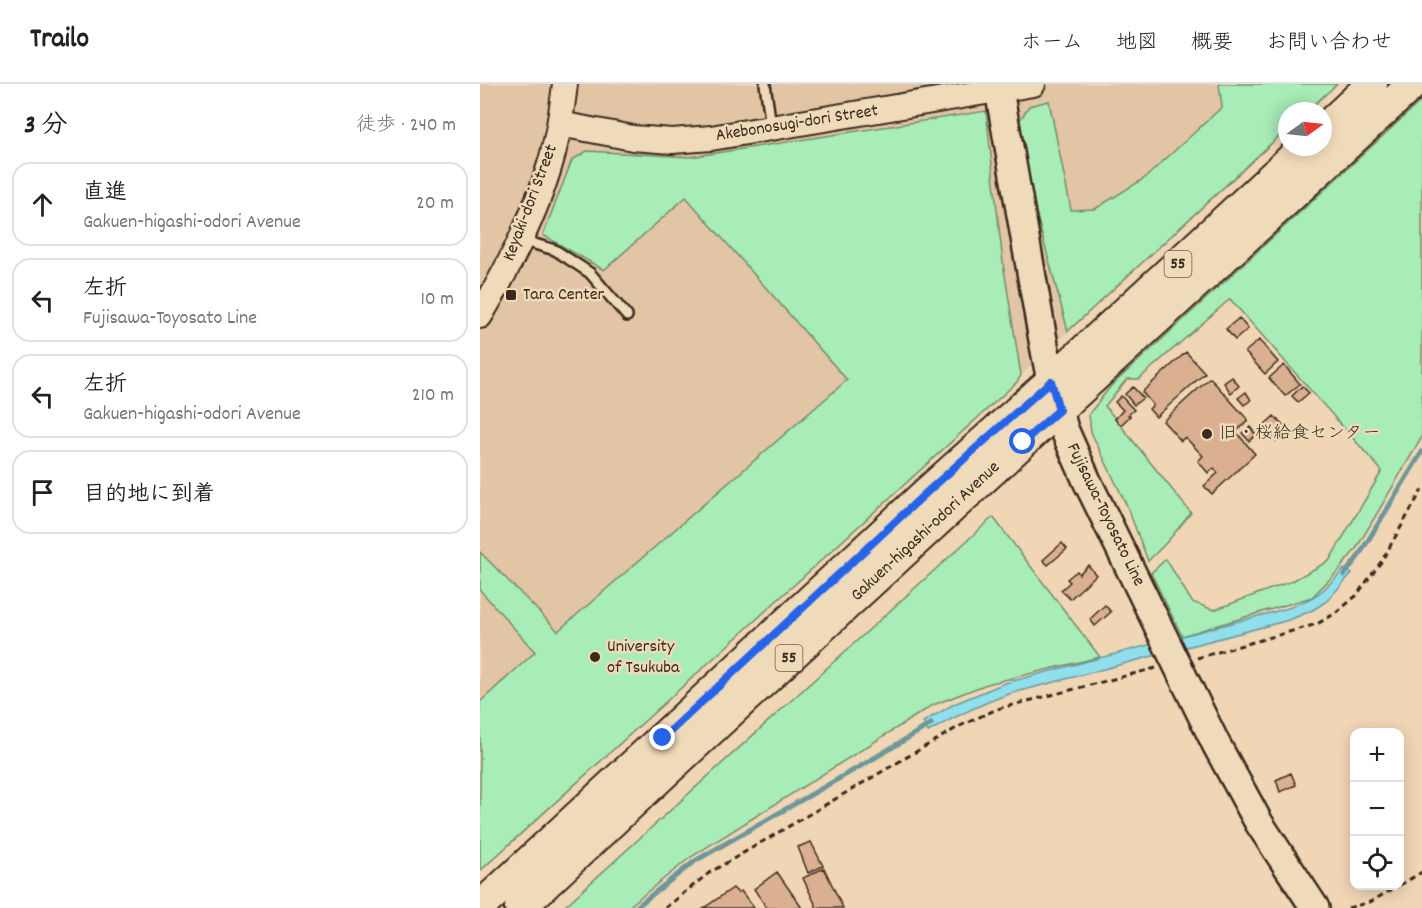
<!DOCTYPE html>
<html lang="ja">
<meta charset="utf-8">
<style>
:root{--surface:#fff;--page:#f6f6f6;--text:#222;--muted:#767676;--line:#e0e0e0}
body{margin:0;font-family:Dekko,"Klee One",sans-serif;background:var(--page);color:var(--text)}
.controls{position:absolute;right:18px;bottom:18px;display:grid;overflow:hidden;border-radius:12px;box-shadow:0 3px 15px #0003}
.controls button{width:54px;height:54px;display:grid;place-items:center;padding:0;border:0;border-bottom:2px solid var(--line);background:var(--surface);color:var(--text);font:30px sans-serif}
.compass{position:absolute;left:798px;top:18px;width:54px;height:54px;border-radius:50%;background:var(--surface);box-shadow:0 3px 15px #0003;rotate:75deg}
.stop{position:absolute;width:18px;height:18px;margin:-14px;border:4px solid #2563eb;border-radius:50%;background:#fff}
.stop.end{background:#2563eb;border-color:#fff;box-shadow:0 2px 6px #0008}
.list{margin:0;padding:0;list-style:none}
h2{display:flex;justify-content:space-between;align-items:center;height:78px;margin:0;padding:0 24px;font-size:26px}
h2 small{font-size:20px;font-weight:400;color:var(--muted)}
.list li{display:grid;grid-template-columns:39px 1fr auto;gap:18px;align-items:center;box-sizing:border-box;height:84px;margin:0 12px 12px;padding:0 12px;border:2px solid var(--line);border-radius:18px}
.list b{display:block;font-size:22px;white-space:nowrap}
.list p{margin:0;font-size:20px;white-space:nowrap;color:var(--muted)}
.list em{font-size:20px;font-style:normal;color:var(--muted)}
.icon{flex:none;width:33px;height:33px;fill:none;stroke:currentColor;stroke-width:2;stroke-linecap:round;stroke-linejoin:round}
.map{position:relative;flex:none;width:942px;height:824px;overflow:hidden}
header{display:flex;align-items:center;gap:36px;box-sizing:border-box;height:84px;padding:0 30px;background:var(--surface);border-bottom:2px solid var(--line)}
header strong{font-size:28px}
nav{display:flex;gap:33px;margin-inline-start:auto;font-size:21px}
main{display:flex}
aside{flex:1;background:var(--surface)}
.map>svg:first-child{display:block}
</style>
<header>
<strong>Trailo</strong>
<nav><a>ホーム</a><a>地図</a><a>概要</a><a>お問い合わせ</a></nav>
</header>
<main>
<aside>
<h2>3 分<small>徒歩 · 240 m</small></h2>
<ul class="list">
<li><svg class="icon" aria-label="ahead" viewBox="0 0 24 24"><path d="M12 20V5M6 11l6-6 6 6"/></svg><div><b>直進</b><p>Gakuen-higashi-odori Avenue</p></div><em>20 m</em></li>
<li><svg class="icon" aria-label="left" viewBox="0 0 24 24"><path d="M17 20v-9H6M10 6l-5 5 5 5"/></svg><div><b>左折</b><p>Fujisawa-Toyosato Line</p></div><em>10 m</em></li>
<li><svg class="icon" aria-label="left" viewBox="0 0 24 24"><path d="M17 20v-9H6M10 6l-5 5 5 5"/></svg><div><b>左折</b><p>Gakuen-higashi-odori Avenue</p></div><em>210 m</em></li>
<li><svg class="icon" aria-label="arrive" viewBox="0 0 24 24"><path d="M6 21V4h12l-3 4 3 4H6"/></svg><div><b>目的地に到着</b></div></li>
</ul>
</aside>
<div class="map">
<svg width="942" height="824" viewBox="0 0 942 824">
<rect width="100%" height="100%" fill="#f0d6b5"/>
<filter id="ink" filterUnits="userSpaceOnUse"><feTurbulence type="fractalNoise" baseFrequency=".0167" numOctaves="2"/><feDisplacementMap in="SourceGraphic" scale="12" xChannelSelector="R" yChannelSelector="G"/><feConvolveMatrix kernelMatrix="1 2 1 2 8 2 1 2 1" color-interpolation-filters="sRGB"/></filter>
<g filter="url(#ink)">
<path fill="#e2c5a4" d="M0,0H857L827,27H807V45L588,247L541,291L537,298L461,360L0,785Z"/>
<path fill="#a8ecb7" stroke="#728b6a" stroke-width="1.5" d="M739,0H857L827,27H807V45L588,247L552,114L540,36L549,22L569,17L591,126L615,125L665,94L742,23Z
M942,16V353L876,465L858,487L832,513L702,552L671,489L686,475L712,518L734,526L812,497L849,477L902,387L750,215L659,295H647L625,322L711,429L688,457L668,477L647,422L611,348L609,330L630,303Z
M506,27L523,179L541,291L537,298L0,787V618L55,568L0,506V468L78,547L367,296L206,113L124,186L63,151L92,76L107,67L210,73Z
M513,433L620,573L507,600L453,621L211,773L147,824H83Z"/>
<path fill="#8fdfec" stroke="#6d979a" stroke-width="1.5" d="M864,485L872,489L847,517L833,526L809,536L529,610C500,620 474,633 448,648L443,638L474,620L525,599L805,525C835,515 843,508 864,485Z"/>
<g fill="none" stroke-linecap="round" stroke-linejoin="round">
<path stroke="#6d979a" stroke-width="5" d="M864,491L878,473L942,368
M155,824L215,777L386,679L451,640"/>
</g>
<path fill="#dab091" stroke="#3b2a1e" stroke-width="1.5" d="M759,234L768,245L755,256L746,245Z
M779,256L798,278L785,290L765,268Z
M706,268L725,289L676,333L669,325L673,321L662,308Z
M804,281L820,300L805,312L789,294Z
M752,293L759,302L751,309L744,299Z
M730,294L768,336L756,348L775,370L732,410L724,402L738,389L734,384L728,389L718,377L723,372L705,353L701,357L683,337Z
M822,302L829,309L818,318L812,312Z
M653,303L663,314L654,321L645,310Z
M766,308L771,316L764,321L758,314Z
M641,312L654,326L648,331L650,332L641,341L635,335L643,326L635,318Z
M794,332L808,347L796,357L783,342Z
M770,343L776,351L769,357L762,349Z
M582,459L587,465L568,481L563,476Z
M608,481L616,491L590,515L581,506L590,498L587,495L597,487L599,490Z
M625,521L631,528L615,542L610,535Z
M811,689L816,701L800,708L796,696Z
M331,758L343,782L328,789L318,763Z
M344,784L363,824H337L323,794Z
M297,788L322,824H287L274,805Z
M253,804L258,809L261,807L274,824H224Z"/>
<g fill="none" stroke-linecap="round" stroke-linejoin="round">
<g stroke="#3b2a1e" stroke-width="14">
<path id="service" d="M285,0L291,42
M41,156L75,166L110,189L147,232"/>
</g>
<g stroke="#3b2a1e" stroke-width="28">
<path id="tertiary" d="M80,40L153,54L192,57L231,54L553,0
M0,232C29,183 55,132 71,77C78,52 82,26 85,0"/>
</g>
<g stroke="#3b2a1e" stroke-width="32">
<path id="secondary" d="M518,0L563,256L571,297L584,345L607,397L736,660L779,739L835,824"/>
</g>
<g stroke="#3b2a1e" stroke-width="34">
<path id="primary" d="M843,46L892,0
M0,823L446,409L571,297L824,63
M40,824C335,547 635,275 933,0"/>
</g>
<path stroke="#3b2a1e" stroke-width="3" stroke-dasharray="6 4.5" stroke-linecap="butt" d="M717,574L837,540L856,529L876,512L901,478L942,406
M920,801L942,788
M185,824L229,789L480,642L517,625L676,584
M868,824L890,818L918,802"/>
<use href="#service" stroke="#efdab9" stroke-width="9"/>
<use href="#tertiary" stroke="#efdab9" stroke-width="24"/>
<use href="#secondary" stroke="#efdab9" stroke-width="27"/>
<use href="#primary" stroke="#efdab9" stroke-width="30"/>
</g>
</g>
<g fill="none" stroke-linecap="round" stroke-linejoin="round" filter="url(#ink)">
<path stroke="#2563eb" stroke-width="8" d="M183,654L446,409L571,297L579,326L543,358"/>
</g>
<g fill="#3b2a1e" stroke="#efdab9" stroke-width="2">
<rect x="25" y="205" width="12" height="12" rx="3"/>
<circle cx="727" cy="350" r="6"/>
<circle cx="115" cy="573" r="6"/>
</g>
<g text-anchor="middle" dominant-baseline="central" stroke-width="5" stroke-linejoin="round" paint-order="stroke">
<g fill="#efdab9" stroke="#715f4c" stroke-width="1.5">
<rect x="684.5" y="167" width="27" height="26" rx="4.5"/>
<rect x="295.5" y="561" width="27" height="26" rx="4.5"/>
</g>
<g font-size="16" font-weight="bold" fill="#3b2a1e">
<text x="698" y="180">55</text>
<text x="309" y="574">55</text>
</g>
<g font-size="18" fill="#3b2a1e" stroke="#efdab9">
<text transform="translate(317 40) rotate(-9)">Akebonosugi-dori Street</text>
<text transform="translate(51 119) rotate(-69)">Keyaki-dori Street</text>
<text transform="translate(625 431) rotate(64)">Fujisawa-Toyosato Line</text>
<text transform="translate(446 448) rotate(-43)">Gakuen-higashi-odori Avenue</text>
</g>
<g font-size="18" fill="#3b2a1e" stroke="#efdab9" text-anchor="start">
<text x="43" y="211">Tara Center</text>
<text x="739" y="350">旧・桜給食センター</text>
<text x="127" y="563">University<tspan x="127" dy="21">of Tsukuba</tspan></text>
</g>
</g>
</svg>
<div class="controls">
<button>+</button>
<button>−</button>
<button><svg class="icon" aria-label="locate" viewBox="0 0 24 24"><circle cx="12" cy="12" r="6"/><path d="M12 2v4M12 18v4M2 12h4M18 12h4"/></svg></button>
</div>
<svg class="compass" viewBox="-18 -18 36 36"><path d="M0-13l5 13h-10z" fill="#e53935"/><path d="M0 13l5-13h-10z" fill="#767676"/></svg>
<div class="stop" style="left:543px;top:358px"></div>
<div class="stop end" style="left:183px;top:654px"></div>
</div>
</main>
